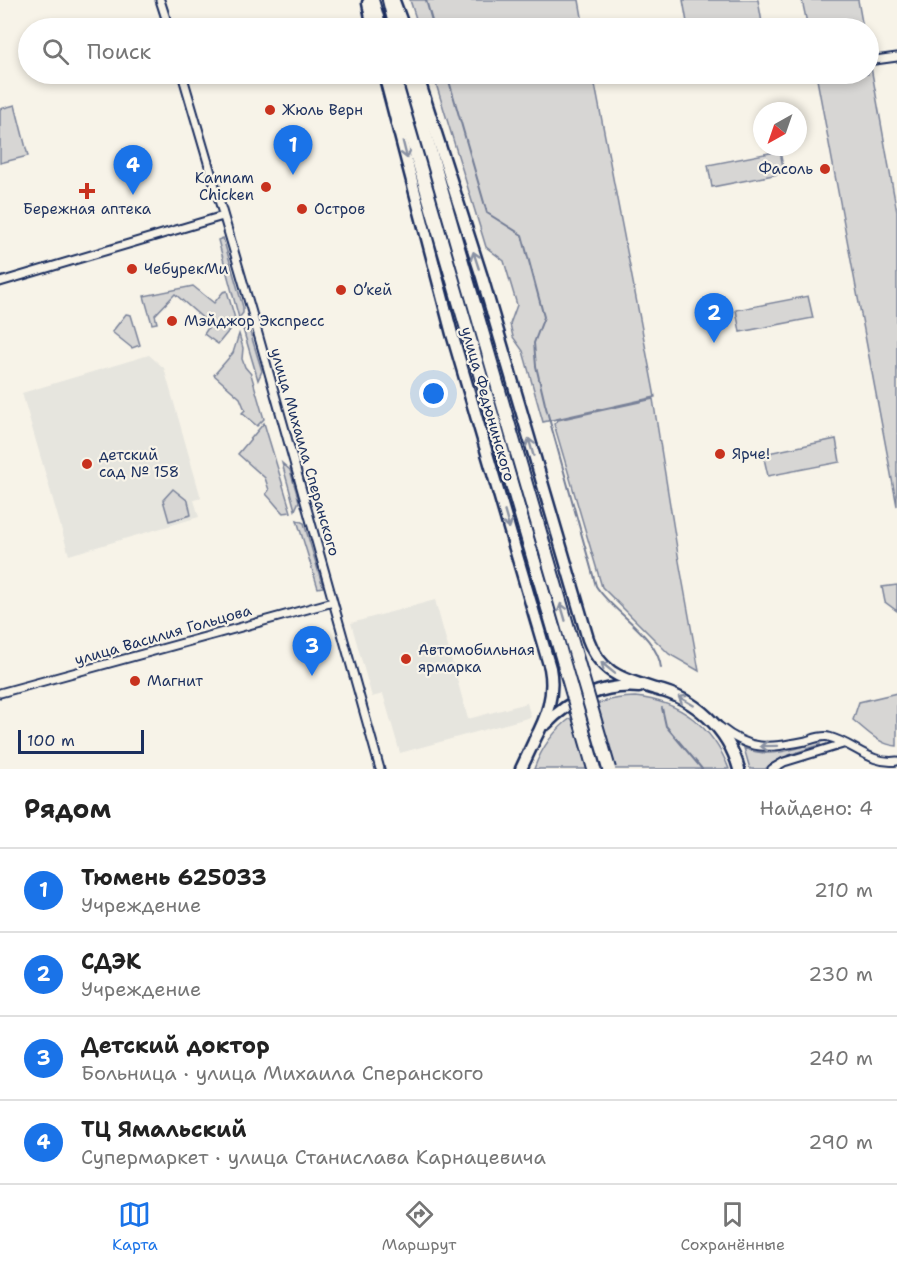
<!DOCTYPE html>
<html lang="ru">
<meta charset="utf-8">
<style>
:root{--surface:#fff;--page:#f6f6f6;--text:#222;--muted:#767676;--line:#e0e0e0;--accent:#1a73e8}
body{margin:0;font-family:"Shantell Sans",sans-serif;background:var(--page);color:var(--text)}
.compass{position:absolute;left:753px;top:102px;width:54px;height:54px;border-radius:50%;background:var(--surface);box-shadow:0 3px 9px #0003;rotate:220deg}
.scale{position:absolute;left:18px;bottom:15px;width:126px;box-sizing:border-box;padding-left:6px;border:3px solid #1b2f5e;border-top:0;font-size:16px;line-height:21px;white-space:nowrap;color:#1b2f5e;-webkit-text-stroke:4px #f7f3e8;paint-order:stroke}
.you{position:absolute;left:434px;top:394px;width:21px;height:21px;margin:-15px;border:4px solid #fff;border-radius:50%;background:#1a73e8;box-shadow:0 0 0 9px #1a73e833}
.badge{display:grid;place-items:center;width:39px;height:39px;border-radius:50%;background:var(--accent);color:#fff;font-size:20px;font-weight:700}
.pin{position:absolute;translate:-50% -50px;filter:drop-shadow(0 2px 3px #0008)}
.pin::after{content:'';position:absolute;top:32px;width:21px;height:18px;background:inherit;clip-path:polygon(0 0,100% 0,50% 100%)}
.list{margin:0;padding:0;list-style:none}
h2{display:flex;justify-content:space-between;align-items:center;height:78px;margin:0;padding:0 24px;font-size:26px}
h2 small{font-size:20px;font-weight:400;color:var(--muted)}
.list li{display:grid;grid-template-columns:39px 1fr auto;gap:18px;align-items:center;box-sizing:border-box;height:84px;padding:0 24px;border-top:2px solid var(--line)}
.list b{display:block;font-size:22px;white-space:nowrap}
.list p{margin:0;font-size:20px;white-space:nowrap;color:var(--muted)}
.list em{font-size:20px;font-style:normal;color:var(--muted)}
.icon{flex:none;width:33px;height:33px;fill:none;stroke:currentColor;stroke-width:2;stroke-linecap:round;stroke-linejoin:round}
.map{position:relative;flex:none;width:897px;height:769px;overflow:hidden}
.search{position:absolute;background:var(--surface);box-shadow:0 3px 9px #0003;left:18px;right:18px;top:18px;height:66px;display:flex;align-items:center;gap:15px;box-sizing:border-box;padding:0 21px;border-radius:33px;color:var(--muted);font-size:22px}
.sheet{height:414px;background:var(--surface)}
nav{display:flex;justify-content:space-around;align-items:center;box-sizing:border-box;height:84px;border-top:2px solid var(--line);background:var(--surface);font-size:16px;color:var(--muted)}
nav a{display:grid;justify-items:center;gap:3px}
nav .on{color:var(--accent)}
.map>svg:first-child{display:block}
</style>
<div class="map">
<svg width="897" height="769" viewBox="0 0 897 769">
<rect width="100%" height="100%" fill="#f7f3e8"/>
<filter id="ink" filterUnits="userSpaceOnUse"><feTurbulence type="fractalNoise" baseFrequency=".0167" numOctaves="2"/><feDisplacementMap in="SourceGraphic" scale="12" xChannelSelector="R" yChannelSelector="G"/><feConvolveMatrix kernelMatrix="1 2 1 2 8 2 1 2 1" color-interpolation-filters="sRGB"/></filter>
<g filter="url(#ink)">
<path fill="#e6e5de" d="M149,355L164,368L201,498L194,500L199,517L69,555L22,393Z
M435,600L468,719L527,703L531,717L400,753L383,694L372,697L351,623Z"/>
<path fill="#d7d6d4" stroke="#798299" stroke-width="1.5" d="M410,0H579L584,28H419Z
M683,0H758L763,28H688Z
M802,0H858L863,28H808Z
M869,56L897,212V506L816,74H868Z
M433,74H593L655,397L543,422L523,351L513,337L510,324L517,305L504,261L486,247Z
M15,105L28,156L0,163V109Z
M780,151L784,173L712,187L708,165Z
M223,238L243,307V313L239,318L218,240Z
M193,286L214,303L223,292L227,291L236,322L218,344L204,334L208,328L206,321L175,294L155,315L157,323L152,324L144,296Z
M808,296L813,318L740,332L736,310Z
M126,314L131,315L140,345L132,348L112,332Z
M243,329L250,332L262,371L258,380Z
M239,334L243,348L242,359L245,367L251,374L264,419L257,426L242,413L245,410L240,398L214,375L233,353Z
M653,399L679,561L699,671L669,654L602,587L554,424L558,420Z
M264,423L291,512L283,513C277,507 273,501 266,494L269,490L265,478L238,454Z
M836,439L840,462L768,476L763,454Z
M282,463L290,470L299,501L295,510Z
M173,489L188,501L191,515L169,521L163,500Z
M297,520L304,523L323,587L318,588Z
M897,585V611L885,602L882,587Z
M897,693V746C879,745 867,731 853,720L859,702Z
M635,697C680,701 713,727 729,769H534C550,724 588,698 635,697Z
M820,742V745C801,751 780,756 765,769H750L744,748C770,759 794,749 820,742Z"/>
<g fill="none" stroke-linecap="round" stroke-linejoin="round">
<path stroke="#727c95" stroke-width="2" d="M426,0L434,28
M447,74L487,213L522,235L544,317L534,343L536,366L545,404L596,586C613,613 658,636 661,668
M662,708L666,726L702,769"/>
<g stroke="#1b2f5e" stroke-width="11">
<path id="minor" d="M160,0L169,28
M875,60L897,57
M182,74L253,316L380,769
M0,282L223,216
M0,693L333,602
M720,727C751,752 769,748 806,741C813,739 822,735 829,737C853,743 871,765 897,761
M772,769L784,762L843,744"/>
</g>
<g stroke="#1b2f5e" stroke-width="15">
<path id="secondary" d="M394,1L404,28
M368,3L373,28
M384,74L452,334L550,668C555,695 547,717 534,741
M417,74L482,277L588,639C602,677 626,679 661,691
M655,689C695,698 728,729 739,769
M546,724C570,699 603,684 639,687
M521,769L536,737"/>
</g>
<g stroke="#1b2f5e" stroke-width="16">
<path id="trunk" d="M372,0L380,28
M389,0L396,28
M393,74L554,629
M408,74L517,453"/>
</g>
<use href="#minor" stroke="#f7f3e8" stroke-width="7"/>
<use href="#secondary" stroke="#f7f3e8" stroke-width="10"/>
<use href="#trunk" stroke="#f7f3e8" stroke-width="12"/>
<g stroke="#1b2f5e" stroke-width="16" stroke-linecap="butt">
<path id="trunk-bridge" d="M517,453L609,769
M554,629L594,769"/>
</g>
<use href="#trunk-bridge" stroke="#f7f3e8" stroke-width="12"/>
</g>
<defs><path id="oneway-shaft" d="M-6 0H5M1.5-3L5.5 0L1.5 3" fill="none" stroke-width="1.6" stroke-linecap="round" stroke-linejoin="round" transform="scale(1.5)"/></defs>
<g stroke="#8991a3">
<use href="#oneway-shaft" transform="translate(405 150) rotate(76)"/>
<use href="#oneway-shaft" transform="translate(476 260) rotate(-108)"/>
<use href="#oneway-shaft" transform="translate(531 447) rotate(-106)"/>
<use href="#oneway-shaft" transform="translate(507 520) rotate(74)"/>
<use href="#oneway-shaft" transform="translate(563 612) rotate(-106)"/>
<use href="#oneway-shaft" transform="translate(608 668) rotate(-141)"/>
<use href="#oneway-shaft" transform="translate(686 701) rotate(-150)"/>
<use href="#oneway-shaft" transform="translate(769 746) rotate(179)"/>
</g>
</g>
<g fill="#c8321e" stroke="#f7f3e8" stroke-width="2">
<circle cx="270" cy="110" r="6"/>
<circle cx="825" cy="169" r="6"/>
<circle cx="266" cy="187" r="6"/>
<path d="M84 182h6v6h6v6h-6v6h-6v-6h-6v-6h6z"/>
<circle cx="302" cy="209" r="6"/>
<circle cx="132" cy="269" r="6"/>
<circle cx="341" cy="290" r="6"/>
<circle cx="172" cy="321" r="6"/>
<circle cx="720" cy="454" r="6"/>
<circle cx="87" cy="464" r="6"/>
<circle cx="406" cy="659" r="6"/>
<circle cx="135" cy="681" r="6"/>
</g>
<g text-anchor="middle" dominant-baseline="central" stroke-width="4.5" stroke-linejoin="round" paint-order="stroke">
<g font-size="15" fill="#1b2f5e" stroke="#f7f3e8" text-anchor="start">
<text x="282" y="110">Жюль Верн</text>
<text x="813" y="169" text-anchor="end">Фасоль</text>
<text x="254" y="178" text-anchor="end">Kannam<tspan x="254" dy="17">Chicken</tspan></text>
<text x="87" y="209" text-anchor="middle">Бережная аптека</text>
<text x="314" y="209">Остров</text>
<text x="144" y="269">ЧебурекМи</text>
<text x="353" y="290">О’кей</text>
<text x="184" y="321">Мэйджор Экспресс</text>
<text x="732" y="454">Ярче!</text>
<text x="99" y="455">детский<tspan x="99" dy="17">сад № 158</tspan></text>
<text x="418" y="650">Автомобильная<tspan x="418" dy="17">ярмарка</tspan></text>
<text x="147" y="681">Магнит</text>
</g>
<g font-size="15" fill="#1b2f5e" stroke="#f7f3e8">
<text transform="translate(488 404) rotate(74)">улица Федюнинского</text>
<text transform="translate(305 452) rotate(74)">улица Михаила Сперанского</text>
<text transform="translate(163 635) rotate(-16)">улица Василия Гольцова</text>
</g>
</g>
</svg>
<svg class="compass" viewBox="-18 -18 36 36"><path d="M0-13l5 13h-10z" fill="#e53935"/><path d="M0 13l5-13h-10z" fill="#767676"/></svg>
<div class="scale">100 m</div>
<div class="you"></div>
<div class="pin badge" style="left:293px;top:175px">1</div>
<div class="pin badge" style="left:714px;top:343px">2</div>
<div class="pin badge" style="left:312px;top:676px">3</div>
<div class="pin badge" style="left:133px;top:195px">4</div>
<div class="search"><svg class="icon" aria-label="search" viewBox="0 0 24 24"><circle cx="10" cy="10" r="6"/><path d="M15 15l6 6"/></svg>Поиск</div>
</div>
<section class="sheet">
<h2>Рядом<small>Найдено: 4</small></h2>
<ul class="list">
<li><span class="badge">1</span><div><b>Тюмень 625033</b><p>Учреждение</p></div><em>210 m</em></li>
<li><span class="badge">2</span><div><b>СДЭК</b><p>Учреждение</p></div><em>230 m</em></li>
<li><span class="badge">3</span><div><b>Детский доктор</b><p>Больница · улица Михаила Сперанского</p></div><em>240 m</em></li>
<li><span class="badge">4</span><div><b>ТЦ Ямальский</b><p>Супермаркет · улица Станислава Карнацевича</p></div><em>290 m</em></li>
</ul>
</section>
<nav>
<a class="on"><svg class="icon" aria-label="map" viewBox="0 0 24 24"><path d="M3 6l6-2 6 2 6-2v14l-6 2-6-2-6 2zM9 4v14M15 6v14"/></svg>Карта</a>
<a><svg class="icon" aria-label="directions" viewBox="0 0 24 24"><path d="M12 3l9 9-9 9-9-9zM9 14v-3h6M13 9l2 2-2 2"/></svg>Маршрут</a>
<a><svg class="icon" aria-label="saved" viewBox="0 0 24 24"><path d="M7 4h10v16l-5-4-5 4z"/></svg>Сохранённые</a>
</nav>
